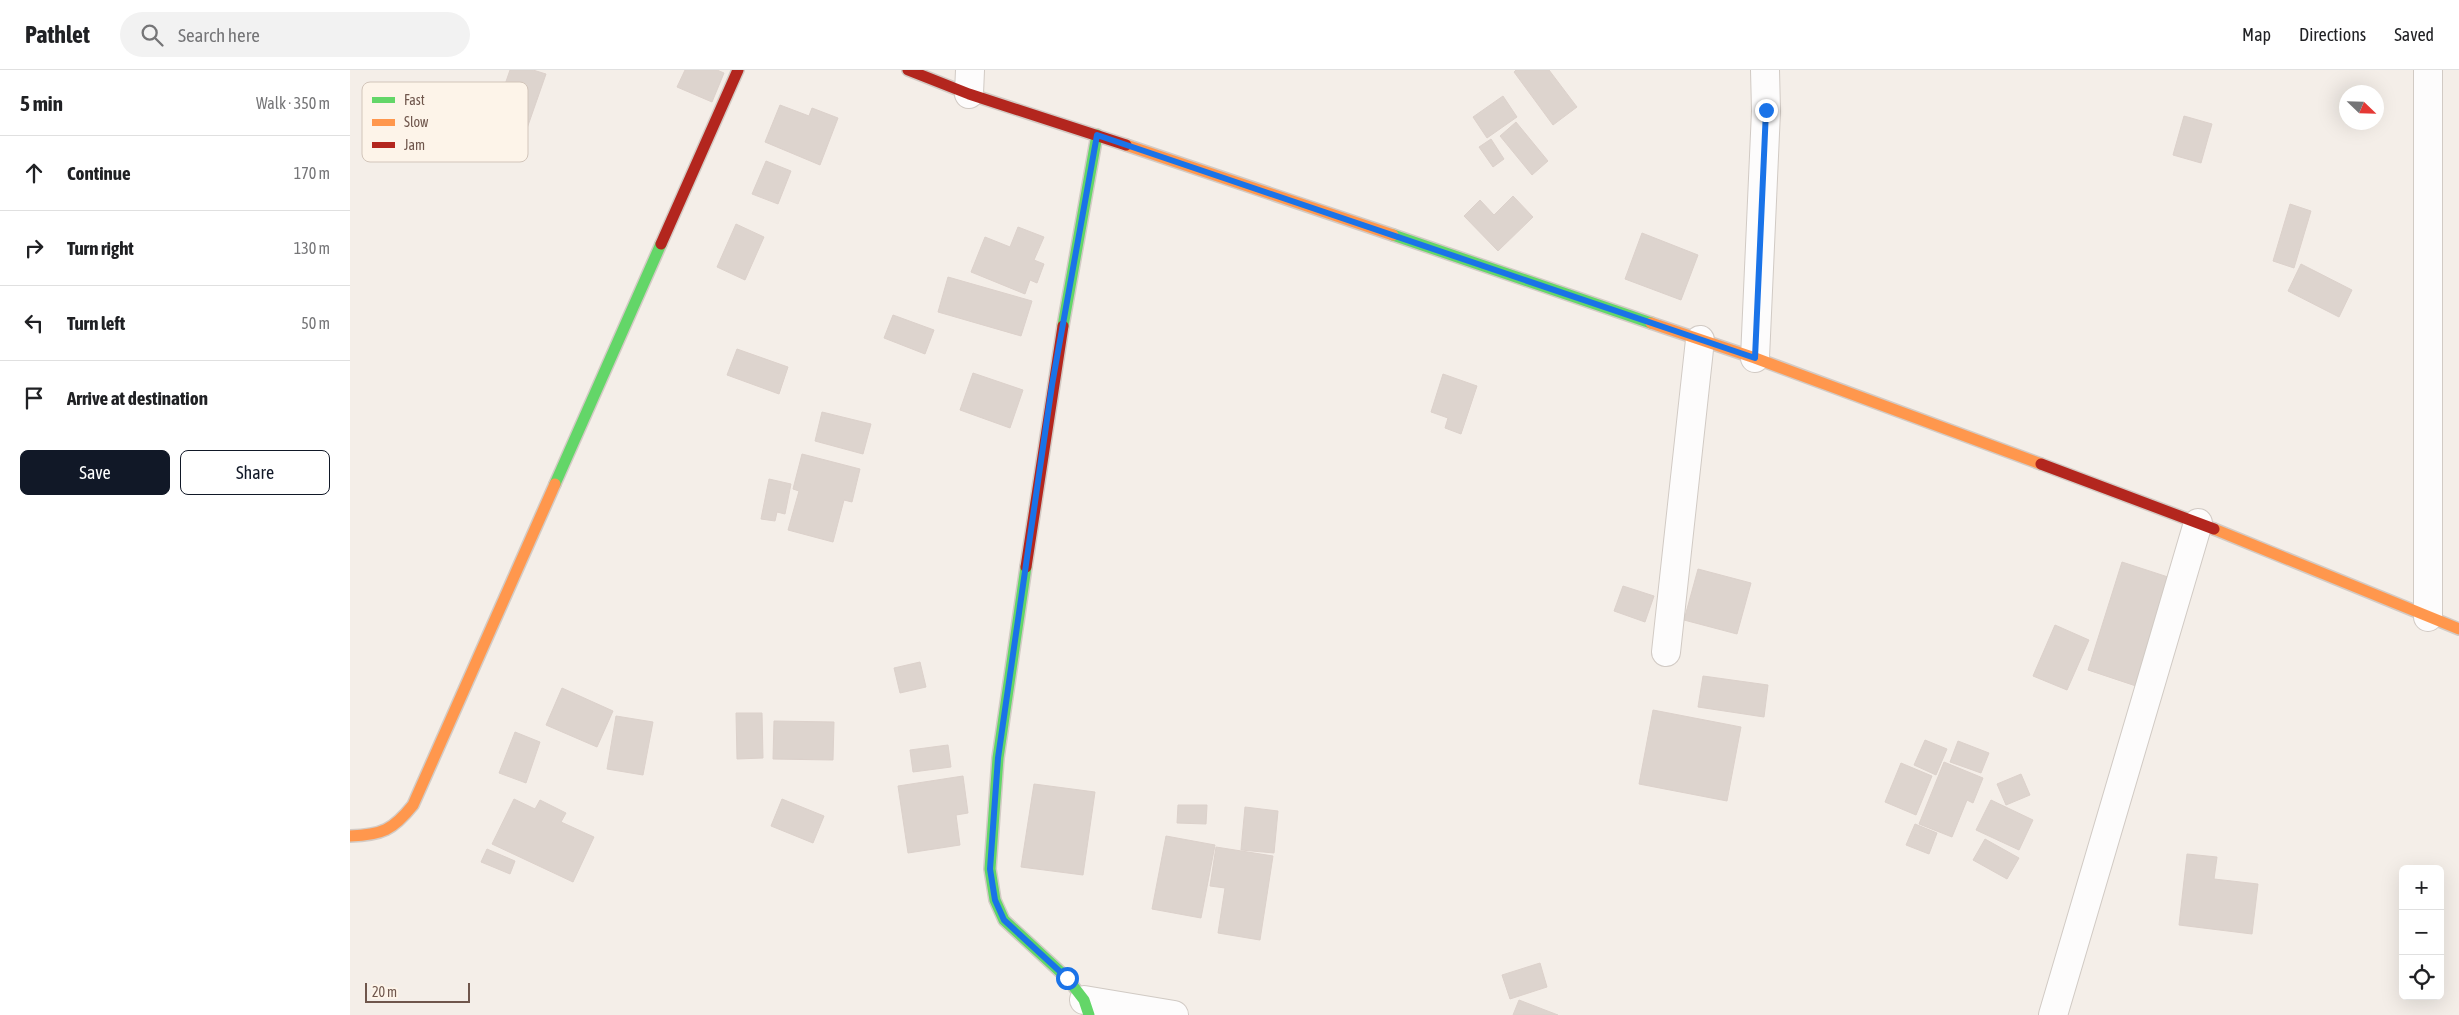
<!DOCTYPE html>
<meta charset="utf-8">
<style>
:root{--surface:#fff;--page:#f2f2f2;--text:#202124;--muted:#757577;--line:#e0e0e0;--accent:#111827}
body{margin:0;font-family:"Asap Condensed",sans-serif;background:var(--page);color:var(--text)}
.controls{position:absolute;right:15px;bottom:15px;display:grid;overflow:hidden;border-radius:8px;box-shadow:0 5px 20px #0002}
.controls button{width:45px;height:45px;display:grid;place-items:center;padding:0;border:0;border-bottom:1px solid var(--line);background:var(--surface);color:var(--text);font:25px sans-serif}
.compass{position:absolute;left:1989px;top:15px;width:45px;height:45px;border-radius:50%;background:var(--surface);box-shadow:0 5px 20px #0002;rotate:113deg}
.scale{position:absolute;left:15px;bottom:12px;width:105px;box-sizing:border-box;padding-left:5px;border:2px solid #6f564c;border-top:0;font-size:14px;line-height:18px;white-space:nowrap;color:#6f564c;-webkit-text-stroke:4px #fdf4e9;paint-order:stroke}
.stop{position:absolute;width:15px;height:15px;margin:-11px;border:4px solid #1a73e8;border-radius:50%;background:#fff}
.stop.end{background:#1a73e8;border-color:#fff;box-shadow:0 1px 5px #0008}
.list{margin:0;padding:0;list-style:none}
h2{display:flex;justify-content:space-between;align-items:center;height:65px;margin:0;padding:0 20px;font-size:21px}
h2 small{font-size:16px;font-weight:400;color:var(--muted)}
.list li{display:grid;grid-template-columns:32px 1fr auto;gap:15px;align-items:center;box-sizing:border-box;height:75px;padding:0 20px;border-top:1px solid var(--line)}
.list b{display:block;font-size:19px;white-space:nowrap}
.list em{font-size:16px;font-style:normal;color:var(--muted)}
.actions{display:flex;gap:10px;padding:15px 20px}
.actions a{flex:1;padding:11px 0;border:1px solid var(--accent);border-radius:8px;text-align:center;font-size:18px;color:var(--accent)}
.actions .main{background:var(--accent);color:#fff}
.icon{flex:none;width:28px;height:28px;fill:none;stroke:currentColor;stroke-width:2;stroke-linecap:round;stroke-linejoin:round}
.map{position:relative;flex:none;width:2109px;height:945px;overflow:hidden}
header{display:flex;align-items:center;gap:30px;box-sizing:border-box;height:70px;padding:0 25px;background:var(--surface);border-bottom:1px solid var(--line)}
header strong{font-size:24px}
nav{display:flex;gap:28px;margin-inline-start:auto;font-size:18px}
.search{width:350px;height:45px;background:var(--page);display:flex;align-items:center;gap:12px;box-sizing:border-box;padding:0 18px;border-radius:28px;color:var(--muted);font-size:19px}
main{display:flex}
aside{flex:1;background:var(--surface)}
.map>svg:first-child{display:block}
</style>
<header>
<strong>Pathlet</strong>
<div class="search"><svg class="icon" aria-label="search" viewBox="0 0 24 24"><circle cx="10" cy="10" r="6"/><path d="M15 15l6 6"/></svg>Search here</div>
<nav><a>Map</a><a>Directions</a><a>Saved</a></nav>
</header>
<main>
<aside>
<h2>5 min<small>Walk · 350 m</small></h2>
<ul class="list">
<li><svg class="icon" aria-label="ahead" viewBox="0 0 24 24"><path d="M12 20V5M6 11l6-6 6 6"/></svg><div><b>Continue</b></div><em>170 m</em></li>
<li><svg class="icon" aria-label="right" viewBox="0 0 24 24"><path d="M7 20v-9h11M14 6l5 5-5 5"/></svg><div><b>Turn right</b></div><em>130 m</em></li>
<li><svg class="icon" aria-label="left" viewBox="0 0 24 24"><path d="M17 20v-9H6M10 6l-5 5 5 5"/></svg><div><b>Turn left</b></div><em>50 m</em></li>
<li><svg class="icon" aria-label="arrive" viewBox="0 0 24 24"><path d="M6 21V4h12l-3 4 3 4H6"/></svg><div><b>Arrive at destination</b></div></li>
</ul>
<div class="actions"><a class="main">Save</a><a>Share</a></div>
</aside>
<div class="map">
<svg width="2109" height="945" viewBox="0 0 2109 945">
<rect width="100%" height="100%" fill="#f4eee8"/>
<path fill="#ddd4ce" stroke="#dcd1cb" d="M160,0H183L196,4L167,87L134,75Z
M335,0H367L374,3L362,32L327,17Z
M1166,0H1199L1227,37L1203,55L1164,2Z
M1153,26L1167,47L1137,68L1123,47Z
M430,35L459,46L462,38L488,48L470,95L415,72Z
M1834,46L1862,54L1851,93L1823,85Z
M1166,52L1198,91L1182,105L1150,66Z
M1141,69L1154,89L1143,97L1129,77Z
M416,91L441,101L428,134L402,124Z
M1163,126L1183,147L1148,181L1114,146L1130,130L1144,145Z
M1940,134L1961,141L1944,198L1923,191Z
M386,154L414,167L395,210L367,197Z
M668,157L694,167L684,190L694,194L687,213L680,210L675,224L621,202L635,167L660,177Z
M1292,163L1348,185L1331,230L1275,209Z
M1951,194L2002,220L1989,247L1938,221Z
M598,207L682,231L671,266L588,242Z
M543,245L584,260L575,284L534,268Z
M387,279L438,297L429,324L377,305Z
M623,303L673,320L660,358L610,340Z
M1093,304L1127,316L1111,364L1095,358L1098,348L1081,342Z
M472,342L521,354L513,384L465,371Z
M452,384L510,399L502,432L494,430L483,472L438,460L449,421L443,419Z
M419,409L441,414L435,444L427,442L425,451L411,449Z
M1772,492L1821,508L1786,616L1738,600Z
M1348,499L1401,513L1387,564L1334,550Z
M1273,516L1304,526L1295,552L1264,541Z
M1705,555L1739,570L1717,620L1683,606Z
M570,592L576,617L550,623L544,598Z
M1353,606L1418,615L1414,647L1348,637Z
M212,618L263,641L247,677L196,655Z
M1303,640L1391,657L1377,731L1289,714Z
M386,643H412L413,688L387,689Z
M266,646L303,652L293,705L257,699Z
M424,651L484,652L483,690L423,689Z
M165,662L190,672L176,713L149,703Z
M1575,670L1597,679L1586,705L1564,695Z
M1608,671L1639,683L1631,703L1600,692Z
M598,675L601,697L563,702L560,680Z
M1594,692L1633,708L1623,733L1617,730L1602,767L1569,754Z
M1551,693L1582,706L1566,745L1535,732Z
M1671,704L1680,725L1656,735L1647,714Z
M613,706L618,743L606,745L610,775L558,783L548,716Z
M684,714L745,722L733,805L671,797Z
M164,729L185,739L190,730L216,743L211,752L244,767L223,812L142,774Z
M432,729L474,746L463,773L421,756Z
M1641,730L1683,750L1669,780L1626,760Z
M828,735H857L856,754L827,753Z
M895,737L928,741L924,783L891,780Z
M1565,754L1587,763L1579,784L1556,775Z
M816,766L865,775L851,848L802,839Z
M1635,769L1669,788L1657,809L1623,790Z
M866,777L923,786L910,870L868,863L875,818L860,816Z
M137,779L165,791L160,804L131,792Z
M1837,784L1867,787L1864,809L1908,814L1902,864L1829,855Z
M1190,893L1197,917L1160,929L1152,905Z
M1169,930L1208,945H1163Z"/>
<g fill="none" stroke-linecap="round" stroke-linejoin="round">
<g stroke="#d1cac4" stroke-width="30">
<path id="street" d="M619,24L620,0
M1405,288L1416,41L1415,0
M2078,547V0
M1316,582L1350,270
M734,930L824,945
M1703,945L1848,453"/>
</g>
<g stroke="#d3cbc5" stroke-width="14">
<path id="fast" d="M1043,165L1301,253
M713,256L747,65
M205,414L311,174
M676,497L648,688L640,799L645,830L654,850L717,908L734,930L739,945"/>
</g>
<g stroke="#d3cbc5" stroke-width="14">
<path id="slow" d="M776,75L1043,165
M1301,253L1405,288L1691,394
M1864,459L2109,559
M0,766C32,765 43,760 63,735L205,414"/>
</g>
<g stroke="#d3cbc5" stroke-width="14">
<path id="jam" d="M558,0L619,24L776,75
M311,174L388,0
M1691,394L1864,459
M676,497L713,256"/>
</g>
<use href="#street" stroke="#fdfcfc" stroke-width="28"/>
<use href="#fast" stroke="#63d668" stroke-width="11"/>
<use href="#slow" stroke="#ff974d" stroke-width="11"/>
<use href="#jam" stroke="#b3261e" stroke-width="11"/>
</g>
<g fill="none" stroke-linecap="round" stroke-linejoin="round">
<path stroke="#1a73e8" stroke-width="6" d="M717,908L654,850L645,830L640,799L648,688L702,315L747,65L1405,288L1416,40"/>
</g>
<rect x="12" y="12" width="166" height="80" rx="8" fill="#fdf4e9" stroke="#d2c5ba" stroke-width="1"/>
<rect x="22" y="27" width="23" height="6" fill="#63d668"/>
<rect x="22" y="49" width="23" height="7" fill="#ff974d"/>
<rect x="22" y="72" width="23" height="6" fill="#b3261e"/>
<g font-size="14" fill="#6f564c">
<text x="54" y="35">Fast</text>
<text x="54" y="57">Slow</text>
<text x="54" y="80">Jam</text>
</g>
</svg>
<div class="controls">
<button>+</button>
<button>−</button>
<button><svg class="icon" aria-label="locate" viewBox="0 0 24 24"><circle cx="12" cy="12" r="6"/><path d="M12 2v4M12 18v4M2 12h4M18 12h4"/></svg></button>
</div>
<svg class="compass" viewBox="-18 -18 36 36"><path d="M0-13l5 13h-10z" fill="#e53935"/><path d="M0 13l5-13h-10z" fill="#757577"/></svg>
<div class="scale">20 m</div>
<div class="stop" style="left:717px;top:908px"></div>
<div class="stop end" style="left:1416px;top:40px"></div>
</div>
</main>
